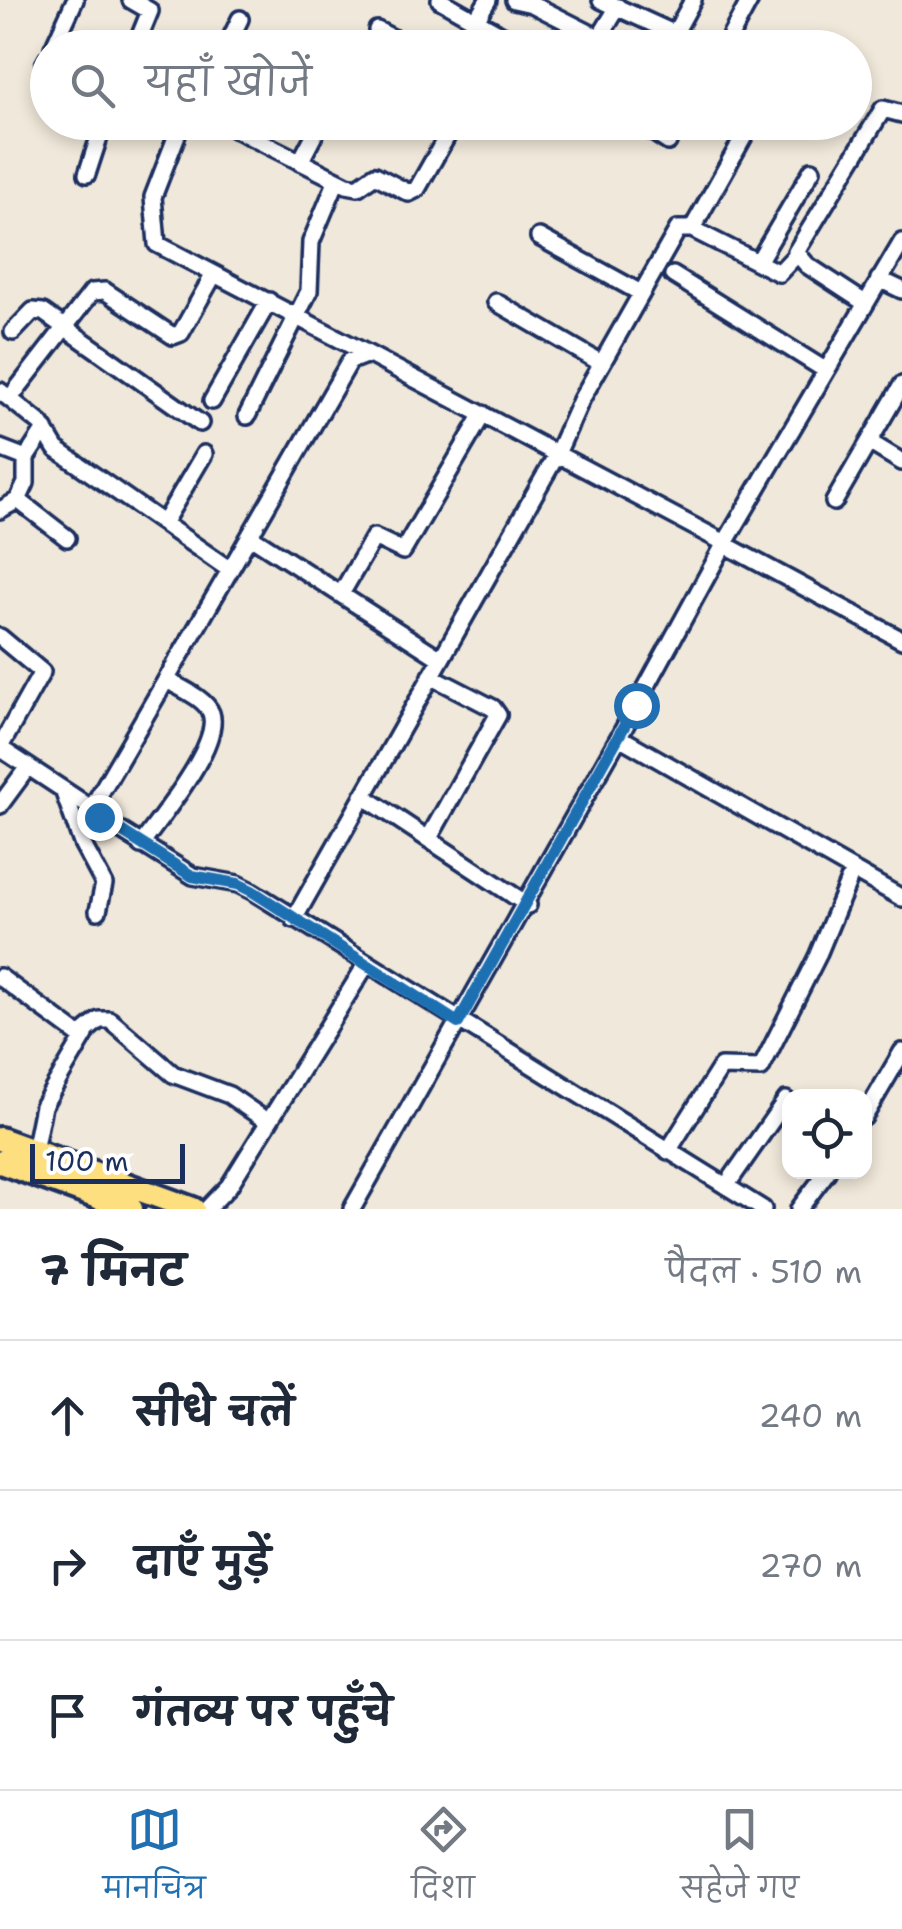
<!DOCTYPE html>
<html lang="hi">
<meta charset="utf-8">
<style>
:root{--surface:#fff;--page:#f2f2f3;--text:#1f2937;--muted:#747a83;--line:#e0e1e3;--accent:#1f6fb2}
body{margin:0;font-family:"Shantell Sans","Playpen Sans Deva",sans-serif;background:var(--page);color:var(--text)}
.controls{position:absolute;right:30px;bottom:30px;display:grid;overflow:hidden;border-radius:20px;box-shadow:0 5px 15px #0003}
.controls button{width:90px;height:90px;display:grid;place-items:center;padding:0;border:0;border-bottom:2px solid var(--line);background:var(--surface);color:var(--text);font:50px sans-serif}
.scale{position:absolute;left:30px;bottom:25px;width:155px;box-sizing:border-box;padding-left:10px;border:5px solid #1b2f5e;border-top:0;font-size:28px;line-height:35px;white-space:nowrap;color:#1b2f5e;-webkit-text-stroke:8px #fff;paint-order:stroke}
.stop{position:absolute;width:30px;height:30px;margin:-22px;border:8px solid #1f6fb2;border-radius:50%;background:#fff}
.stop.end{background:#1f6fb2;border-color:#fff;box-shadow:0 2px 10px #0008}
.list{margin:0;padding:0;list-style:none}
h2{display:flex;justify-content:space-between;align-items:center;height:130px;margin:0;padding:0 40px;font-size:42px}
h2 small{font-size:32px;font-weight:400;color:var(--muted)}
.list li{display:grid;grid-template-columns:65px 1fr auto;gap:30px;align-items:center;box-sizing:border-box;height:150px;padding:0 40px;border-top:2px solid var(--line)}
.list b{display:block;font-size:38px;white-space:nowrap}
.list em{font-size:32px;font-style:normal;color:var(--muted)}
.icon{flex:none;width:55px;height:55px;fill:none;stroke:currentColor;stroke-width:2;stroke-linecap:round;stroke-linejoin:round}
.map{position:relative;flex:none;width:902px;height:1209px;overflow:hidden}
.search{position:absolute;background:var(--surface);box-shadow:0 5px 15px #0003;left:30px;right:30px;top:30px;height:110px;display:flex;align-items:center;gap:25px;box-sizing:border-box;padding:0 35px;border-radius:55px;color:var(--muted);font-size:38px}
.sheet{height:580px;background:var(--surface)}
nav{display:flex;justify-content:space-around;align-items:center;box-sizing:border-box;height:140px;border-top:2px solid var(--line);background:var(--surface);font-size:28px;color:var(--muted)}
nav a{display:grid;justify-items:center;gap:5px}
nav .on{color:var(--accent)}
.map>svg:first-child{display:block}
</style>
<div class="map">
<svg width="902" height="1209" viewBox="0 0 902 1209">
<rect width="100%" height="100%" fill="#f0e8da"/>
<filter id="ink" filterUnits="userSpaceOnUse"><feTurbulence type="fractalNoise" baseFrequency=".01" numOctaves="2"/><feDisplacementMap in="SourceGraphic" scale="20" xChannelSelector="R" yChannelSelector="G"/><feConvolveMatrix kernelMatrix="1 2 1 2 8 2 1 2 1" color-interpolation-filters="sRGB"/></filter>
<g filter="url(#ink)">
<g fill="none" stroke-linecap="round" stroke-linejoin="round">
<g stroke="#1b2f5e" stroke-width="22">
<path id="minor" d="M131,0L150,11L135,48
M440,0L525,48
M514,0L532,4L599,38
M601,0L706,48
M377,30L412,48
M675,33L693,0
M53,48L75,0
M226,48L240,19
M459,48L488,0
M593,48L618,7
M724,48L750,0
M44,65L48,58
M182,122L153,197L157,244L368,354
M221,122L347,185L358,187L375,175L409,193L417,189L455,122
M638,122L668,142
M300,162L321,122
M87,174L104,122
M692,229L752,122
M539,237L639,292
M758,262L812,170
M673,275L825,370
M879,279L902,290
M496,302L601,363
M865,303L807,265L796,252L883,109L902,114
M13,332L33,311L43,312L200,423
M0,391L41,424L56,449L230,570L94,804L99,817L193,876L238,884L252,891L763,1209
M10,398L92,292L105,291L173,336L181,333L214,274
M212,401L269,301
M247,416L309,291L311,242L337,180
M869,442L902,462
M0,448L26,458L45,429
M26,458V483L18,500L67,538
M834,502L902,385
M0,510L18,500
M164,522L204,454
M250,536L441,659
M724,544L902,640
M230,570L350,361L368,354L725,543
M341,594L374,537L403,551L483,414
M0,637L42,672L0,747
M619,737L725,543L902,242
M0,748L94,810
M63,790L82,843L104,884L98,911
M363,796L528,905
M0,805L28,767
M429,838L498,715L493,708L431,676
M141,845C159,819 222,744 211,713C205,698 180,688 167,680
M294,919L556,456L581,400L678,229H692L779,273L797,254
M0,977L80,1036L99,1020H110L173,1074L229,1095L268,1122
M864,1117L902,1052
M34,1151L43,1106L85,1035
M668,1151L721,1067L761,1068L817,957L853,870
M726,1186L786,1100
M207,1209L229,1186L366,965
M352,1209L619,737L902,898
M799,1209L827,1172"/>
</g>
<g stroke="#1b2f5e" stroke-width="30">
<path id="highway" d="M0,1139L193,1209
M0,1162L131,1209"/>
</g>
<use href="#minor" stroke="#fff" stroke-width="15"/>
<use href="#highway" stroke="#fddf80" stroke-width="22"/>
</g>
</g>
<g fill="none" stroke-linecap="round" stroke-linejoin="round" filter="url(#ink)">
<path stroke="#1f6fb2" stroke-width="12" d="M99,817L192,876L238,884L252,891L458,1023L636,705"/>
</g>
</svg>
<div class="controls">
<button><svg class="icon" aria-label="locate" viewBox="0 0 24 24"><circle cx="12" cy="12" r="6"/><path d="M12 2v4M12 18v4M2 12h4M18 12h4"/></svg></button>
</div>
<div class="scale">100 m</div>
<div class="stop" style="left:636px;top:705px"></div>
<div class="stop end" style="left:99px;top:817px"></div>
<div class="search"><svg class="icon" aria-label="search" viewBox="0 0 24 24"><circle cx="10" cy="10" r="6"/><path d="M15 15l6 6"/></svg>यहाँ खोजें</div>
</div>
<section class="sheet">
<h2>7 मिनट<small>पैदल · 510 m</small></h2>
<ul class="list">
<li><svg class="icon" aria-label="ahead" viewBox="0 0 24 24"><path d="M12 20V5M6 11l6-6 6 6"/></svg><div><b>सीधे चलें</b></div><em>240 m</em></li>
<li><svg class="icon" aria-label="right" viewBox="0 0 24 24"><path d="M7 20v-9h11M14 6l5 5-5 5"/></svg><div><b>दाएँ मुड़ें</b></div><em>270 m</em></li>
<li><svg class="icon" aria-label="arrive" viewBox="0 0 24 24"><path d="M6 21V4h12l-3 4 3 4H6"/></svg><div><b>गंतव्य पर पहुँचे</b></div></li>
</ul>
</section>
<nav>
<a class="on"><svg class="icon" aria-label="map" viewBox="0 0 24 24"><path d="M3 6l6-2 6 2 6-2v14l-6 2-6-2-6 2zM9 4v14M15 6v14"/></svg>मानचित्र</a>
<a><svg class="icon" aria-label="directions" viewBox="0 0 24 24"><path d="M12 3l9 9-9 9-9-9zM9 14v-3h6M13 9l2 2-2 2"/></svg>दिशा</a>
<a><svg class="icon" aria-label="saved" viewBox="0 0 24 24"><path d="M7 4h10v16l-5-4-5 4z"/></svg>सहेजे गए</a>
</nav>
